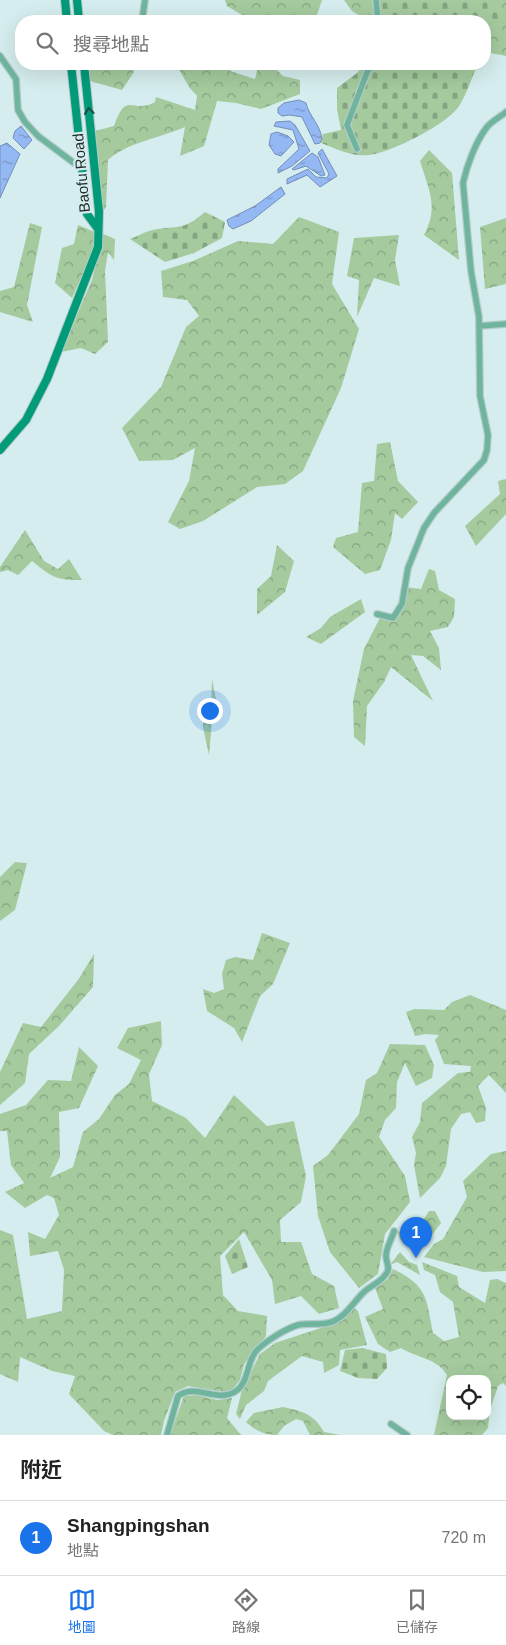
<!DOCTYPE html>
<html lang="zh-TW">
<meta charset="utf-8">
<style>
:root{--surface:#fff;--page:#f6f6f6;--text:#222;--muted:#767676;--line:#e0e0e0;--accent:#1a73e8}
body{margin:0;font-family:Helvetica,"Noto Sans TC",sans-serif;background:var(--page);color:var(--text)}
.controls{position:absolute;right:15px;bottom:15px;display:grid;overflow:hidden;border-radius:10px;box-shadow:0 5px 20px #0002}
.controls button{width:45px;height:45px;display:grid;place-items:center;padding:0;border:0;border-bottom:1px solid var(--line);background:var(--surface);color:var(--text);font:25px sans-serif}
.you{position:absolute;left:209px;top:710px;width:18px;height:18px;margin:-12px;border:4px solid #fff;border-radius:50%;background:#1a73e8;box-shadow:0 0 0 8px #1a73e833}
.badge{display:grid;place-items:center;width:32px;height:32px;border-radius:50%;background:var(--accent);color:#fff;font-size:16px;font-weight:700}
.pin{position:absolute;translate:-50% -41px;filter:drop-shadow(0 1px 2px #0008)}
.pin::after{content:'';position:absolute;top:26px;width:18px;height:15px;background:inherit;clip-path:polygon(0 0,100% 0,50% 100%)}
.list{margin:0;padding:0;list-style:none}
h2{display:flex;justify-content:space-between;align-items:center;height:65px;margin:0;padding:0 20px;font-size:21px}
h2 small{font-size:16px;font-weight:400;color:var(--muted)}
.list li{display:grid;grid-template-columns:32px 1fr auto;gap:15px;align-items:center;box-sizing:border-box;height:75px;padding:0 20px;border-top:1px solid var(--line)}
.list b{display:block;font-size:19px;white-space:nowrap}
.list p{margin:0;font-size:16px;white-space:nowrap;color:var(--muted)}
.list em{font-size:16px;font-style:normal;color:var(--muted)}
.icon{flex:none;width:28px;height:28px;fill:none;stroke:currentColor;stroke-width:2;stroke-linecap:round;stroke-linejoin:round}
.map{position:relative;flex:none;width:506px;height:1435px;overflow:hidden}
.search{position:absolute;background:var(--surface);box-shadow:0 5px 20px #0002;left:15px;right:15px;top:15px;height:55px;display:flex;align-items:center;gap:12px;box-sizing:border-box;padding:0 18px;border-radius:20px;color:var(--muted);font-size:19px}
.sheet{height:140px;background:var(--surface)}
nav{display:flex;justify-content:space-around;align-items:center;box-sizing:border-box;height:70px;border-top:1px solid var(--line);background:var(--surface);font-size:14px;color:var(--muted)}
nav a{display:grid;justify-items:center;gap:2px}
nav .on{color:var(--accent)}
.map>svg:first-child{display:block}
</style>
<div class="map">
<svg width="506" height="1435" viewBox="0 0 506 1435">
<defs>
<pattern id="forest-crowns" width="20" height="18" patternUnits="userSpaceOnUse" patternTransform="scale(1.25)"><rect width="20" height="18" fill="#a4ca9e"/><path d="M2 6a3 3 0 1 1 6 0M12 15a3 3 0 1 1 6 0" fill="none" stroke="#85a481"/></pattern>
<pattern id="cemetery-stones" width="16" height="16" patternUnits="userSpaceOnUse" patternTransform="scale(1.25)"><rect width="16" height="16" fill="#a4ca9e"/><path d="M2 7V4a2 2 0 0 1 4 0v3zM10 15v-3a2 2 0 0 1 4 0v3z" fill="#85a481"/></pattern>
<pattern id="water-ripples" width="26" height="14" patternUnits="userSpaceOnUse" patternTransform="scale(1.25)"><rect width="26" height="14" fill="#94b8f3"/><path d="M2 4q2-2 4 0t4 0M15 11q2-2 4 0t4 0" fill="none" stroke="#7996c5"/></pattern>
</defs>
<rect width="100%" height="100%" fill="#d5edee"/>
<path fill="url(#forest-crowns)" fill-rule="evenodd" d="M225,0H322L315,21H252L227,6Z
M344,0H372L374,16L365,19L352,11Z
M436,0H506V56L485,52V21Z
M89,64H128L134,72L122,90L90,81Z
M176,64H197L210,68L212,64H229L230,71L255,79L258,67L254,64H275L274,67L283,76L300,80V94L261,109L236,103L217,101L204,146L180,156L185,127C160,138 128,142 108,160L106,207L102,213L95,131L114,126C127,89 132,115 155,102L156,97L195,110L197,96L189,87Z
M429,150L452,173L459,260L424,235C439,206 429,191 420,161Z
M299,217L339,232L332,284L359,329L341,388L303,471L285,484L257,487L203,521L180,529L168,522L189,481L195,448L173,460L139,461L122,428L161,387L186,327L199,316L187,300L163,297L161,271L193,261L238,241L273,244Z
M506,218V284L485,289L480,227Z
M30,223L42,227L27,305L33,322L0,312V291L14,287Z
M78,225L95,232L96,245L72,298L55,283L62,248L74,244Z
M103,234L115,239L114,260L108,252L105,271L108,342L95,354L81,348L61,352L92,280Z
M399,235L395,260L400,286L374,278L357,317L359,280L347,276L354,238Z
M390,442L398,481L418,502L402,519L395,513L391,540L380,570L365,574L333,547L336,538L358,532L362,483L374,481L377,444Z
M506,479V514L476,546L465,526L500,494L498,481Z
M25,530L44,561L58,569L69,559L82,580C56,580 53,578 32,561L18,575L8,570L0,572V567Z
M277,545L294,561L285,592L257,615V589L271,576Z
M429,569L435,571L439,590L455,599L454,617L448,627L430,631L439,648L441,670L423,656L411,655L433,701L391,667L384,682L367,706L365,746L354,737L353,701L364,649L383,612L393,616L405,587L421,589Z
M361,599L365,612L321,644L306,637L321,628L330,617Z
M212,679L217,704L212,721L209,755L203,727V712L211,707Z
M15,862L27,863L15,910L0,921V877Z
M262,933L290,943L273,984L260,996L242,1042L234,1028L207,1011L203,989L214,993L224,989L222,974L226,960L235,957L253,960Z
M94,954L93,987L59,1026L29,1054L25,1083L0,1105V1072L23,1023L41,1027L78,980Z
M470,995L506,1010V1093L489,1075L478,1086L486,1108L485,1121L476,1123L470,1112L461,1114L451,1129L446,1166L440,1178L420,1198L414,1165L416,1153L412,1137L420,1122L422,1103L458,1073L470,1072L471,1066L444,1064L435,1040L439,1035L426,1034L415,1036L406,1012L415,1009L444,1010L452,1002Z
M161,1021L162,1045L149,1074L152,1101L186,1118L205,1138L234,1095L267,1126L294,1121L306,1176L301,1202L280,1220L281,1242H301L312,1274L334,1286L339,1308L319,1314L301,1296L275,1304L272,1280L244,1232L220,1256L223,1295L238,1311L267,1316L266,1336L244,1364L240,1380L233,1389L225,1392L188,1386L175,1392L164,1421L161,1435H113L104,1431L69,1394L75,1376L52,1371L20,1357L18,1382L0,1374V1230L13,1235L27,1319L62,1311L64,1270L58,1251L30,1256L28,1232L45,1239L59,1215L54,1198L47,1195L25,1208L5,1192L24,1183L11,1165L7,1131H0V1114L26,1105L48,1080L71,1081L79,1047L98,1066L79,1108L59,1112L60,1157L50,1178L73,1167L83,1132L99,1119L115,1095L129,1084L141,1060L117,1048L128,1028Z
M390,1044L425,1045L434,1065L432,1078L416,1086L405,1063L397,1082L396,1108L385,1120L379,1137L405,1176L410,1202L385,1234L378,1274L359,1288L330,1252L318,1216L313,1166L328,1155L359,1114L366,1080L377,1073Z
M506,1151V1271L483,1272L424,1257L434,1244L443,1239L467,1197L463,1181L491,1154Z
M429,1211H435L441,1223L424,1245H405L400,1239L398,1232L403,1230L408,1235L420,1225Z
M400,1252L409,1262L417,1265L420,1275L397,1262L390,1265Z
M422,1262L457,1276L459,1287L485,1303L490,1280L497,1279L506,1283V1386L503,1383L498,1386L490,1410L488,1428L482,1435H434L447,1375C437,1358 417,1358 401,1348L390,1352L378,1344L365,1317L383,1309L375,1288L388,1279L393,1269C428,1286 426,1298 433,1333L444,1341L459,1337L453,1302L440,1292L435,1275L424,1270ZM450,1379H487V1416H450Z
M354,1308L358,1311L367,1345L340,1350L339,1365L324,1373L323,1362L302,1356L268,1381L264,1391L246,1405L240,1419L236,1414L242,1390L260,1354L275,1343L336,1323Z
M197,1395L217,1400L232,1398L227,1418L241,1435H170L184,1396Z
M283,1407C302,1411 314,1414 324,1432L340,1435H310L303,1421L296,1419L284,1426L277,1435C264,1435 256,1431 246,1422L254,1413Z"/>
<path fill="url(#cemetery-stones)" d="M377,0H500V10L485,47V21H375Z
M364,64H478C472,77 467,94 459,106C448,124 390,153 369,155C352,157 337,149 321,143L323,134L341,130L337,109V88L357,73Z
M205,212L225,222L222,238L194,253L165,262L130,239C136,237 143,233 149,231C176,224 181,233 205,212Z
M239,1239L248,1267L232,1274L225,1256Z
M362,1348L386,1354L387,1368L377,1379L358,1378L340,1371L345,1350Z"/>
<path fill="url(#water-ripples)" stroke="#738fb8" d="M299,100L306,103C309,116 320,124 322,139L320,143L315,144L302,117L290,115L282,116L278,113V108L284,103Z
M290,121L295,125L310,151L292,166L278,173V169L299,149L293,130L274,126L276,122Z
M21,126L32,140L24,149L13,138L15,131Z
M277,132L288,136L294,142L281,156L275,154L269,145L271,134Z
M7,143L20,154L0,198V146Z
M322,149L337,176L320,187L307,175L287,184V179L308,169L316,177L327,178L329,174L318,153Z
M312,153L318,157L325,175L321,176L306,166L294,170L292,169Z
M281,187L285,194L251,221L233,229L229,226L227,220L255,206Z"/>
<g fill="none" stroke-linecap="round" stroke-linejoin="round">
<g stroke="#b5cbcb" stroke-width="8">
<path id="street" d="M376,0L378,21
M142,21L145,0
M0,56L16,79L18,110L25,122L38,136L82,169
M357,149L347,125L368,70L376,64
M479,326L506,324
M377,614L393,618L402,604L408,568L424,528L434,513L484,460L487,450L488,435L480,396L479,317L471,271L463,183C467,165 476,141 487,127C492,121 500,117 506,112
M391,1424L407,1435
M167,1435L178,1396C196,1382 217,1404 236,1391C250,1382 246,1359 259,1348C268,1340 285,1329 298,1325C308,1323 318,1325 328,1323C344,1320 354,1301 365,1291C371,1286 382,1281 386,1274C391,1268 386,1263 386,1256C386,1247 392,1239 394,1231"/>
</g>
<g stroke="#b5cbcb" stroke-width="10">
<path id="secondary" d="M65,0L67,21
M77,0L79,21
M71,64L87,214L98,229
M0,450L26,420L47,379L98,247L99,212L84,64"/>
</g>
<use href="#street" stroke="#6fb59e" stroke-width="5.5"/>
<use href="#secondary" stroke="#029b7a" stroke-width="8"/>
</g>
<defs><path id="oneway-chevron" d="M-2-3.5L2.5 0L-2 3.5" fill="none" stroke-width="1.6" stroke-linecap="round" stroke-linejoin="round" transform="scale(1.25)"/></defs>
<use stroke="#1a4f45" href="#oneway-chevron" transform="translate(89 111) rotate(-96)"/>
<g text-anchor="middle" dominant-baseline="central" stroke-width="4.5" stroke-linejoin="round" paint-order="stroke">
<g font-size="15" fill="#252e2e" stroke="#d5edee">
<text transform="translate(81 173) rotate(-95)">Baofu Road</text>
</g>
</g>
</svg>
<div class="controls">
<button><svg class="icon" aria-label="locate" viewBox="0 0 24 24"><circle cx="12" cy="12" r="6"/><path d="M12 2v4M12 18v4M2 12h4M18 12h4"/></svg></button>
</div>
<div class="you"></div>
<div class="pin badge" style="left:416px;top:1258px">1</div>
<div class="search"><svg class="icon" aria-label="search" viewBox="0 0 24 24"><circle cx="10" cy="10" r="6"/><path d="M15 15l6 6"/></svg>搜尋地點</div>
</div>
<section class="sheet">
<h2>附近<small></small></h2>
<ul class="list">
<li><span class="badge">1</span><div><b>Shangpingshan</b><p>地點</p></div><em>720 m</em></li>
</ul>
</section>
<nav>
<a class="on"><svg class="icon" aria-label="map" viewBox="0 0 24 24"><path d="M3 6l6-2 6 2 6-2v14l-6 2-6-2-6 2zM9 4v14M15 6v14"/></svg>地圖</a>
<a><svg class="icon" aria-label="directions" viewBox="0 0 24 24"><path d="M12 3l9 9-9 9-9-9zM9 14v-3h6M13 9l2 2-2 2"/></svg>路線</a>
<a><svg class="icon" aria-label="saved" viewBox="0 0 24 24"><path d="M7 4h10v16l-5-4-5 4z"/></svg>已儲存</a>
</nav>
